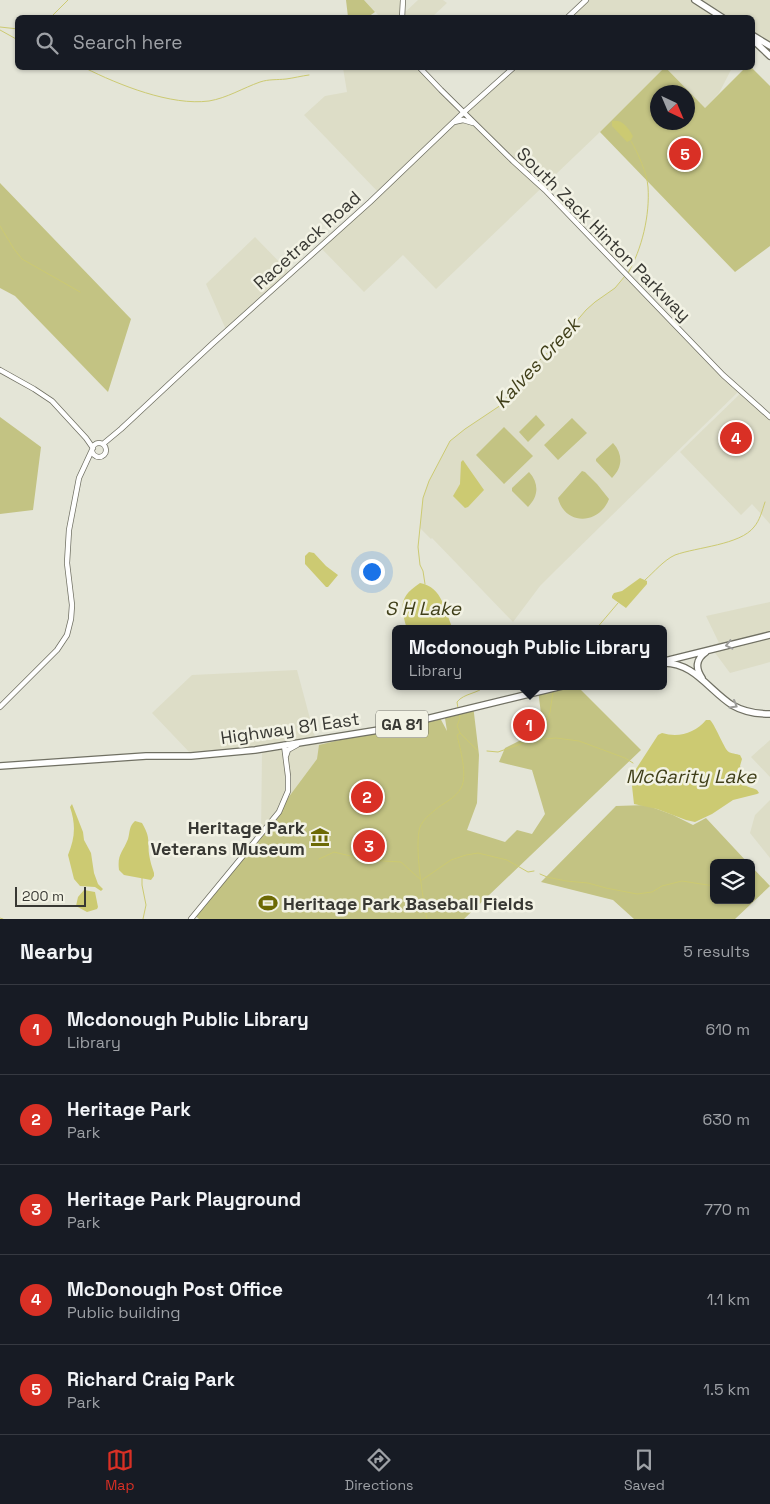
<!DOCTYPE html>
<style>
:root{--surface:#171b24;--page:#242831;--text:#f1f3f6;--muted:#9ea1a6;--line:#363941;--accent:#d93025}
body{margin:0;font-family:"Space Grotesk",sans-serif;background:var(--page);color:var(--text)}
.controls{position:absolute;right:15px;bottom:15px;display:grid;overflow:hidden;border-radius:8px;box-shadow:0 1px 4px #0004}
.controls button{width:45px;height:45px;display:grid;place-items:center;padding:0;border:0;border-bottom:1px solid var(--line);background:var(--surface);color:var(--text);font:25px sans-serif}
.compass{position:absolute;left:650px;top:85px;width:45px;height:45px;border-radius:50%;background:var(--surface);box-shadow:0 1px 4px #0004;rotate:136deg}
.scale{position:absolute;left:15px;bottom:12px;width:71px;box-sizing:border-box;padding-left:5px;border:2px solid #383833;border-top:0;font-size:14px;line-height:18px;white-space:nowrap;color:#383833;-webkit-text-stroke:4px #f2f2e4;paint-order:stroke}
.you{position:absolute;left:371px;top:571px;width:18px;height:18px;margin:-12px;border:4px solid #fff;border-radius:50%;background:#1a73e8;box-shadow:0 0 0 8px #1a73e833}
.badge{display:grid;place-items:center;width:32px;height:32px;border-radius:50%;background:var(--accent);color:#fff;font-size:16px;font-weight:700}
.pin{position:absolute;translate:-50% -50%;border:2px solid #fff;box-shadow:0 1px 5px #0006}
.popup{position:absolute;left:392px;top:625px;width:275px;height:65px;box-sizing:border-box;display:grid;place-content:center;border-radius:8px;background:var(--surface);filter:drop-shadow(0 1px 4px #0005);font-size:16px;white-space:nowrap;color:var(--muted)}
.popup b{font-size:19px;color:var(--text)}
.popup::after{content:'';position:absolute;left:50%;top:100%;margin-left:-10px;border:10px solid transparent;border-top-color:var(--surface)}
.list{margin:0;padding:0;list-style:none}
h2{display:flex;justify-content:space-between;align-items:center;height:65px;margin:0;padding:0 20px;font-size:21px}
h2 small{font-size:16px;font-weight:400;color:var(--muted)}
.list li{display:grid;grid-template-columns:32px 1fr auto;gap:15px;align-items:center;box-sizing:border-box;height:90px;padding:0 20px;border-top:1px solid var(--line)}
.list b{display:block;font-size:19px;white-space:nowrap}
.list p{margin:0;font-size:16px;white-space:nowrap;color:var(--muted)}
.list em{font-size:16px;font-style:normal;color:var(--muted)}
.icon{flex:none;width:28px;height:28px;fill:none;stroke:currentColor;stroke-width:2;stroke-linecap:round;stroke-linejoin:round}
.map{position:relative;flex:none;width:770px;height:919px;overflow:hidden}
.search{position:absolute;background:var(--surface);box-shadow:0 1px 4px #0004;left:15px;right:15px;top:15px;height:55px;display:flex;align-items:center;gap:12px;box-sizing:border-box;padding:0 18px;border-radius:8px;color:var(--muted);font-size:19px}
.sheet{height:515px;background:var(--surface)}
nav{display:flex;justify-content:space-around;align-items:center;box-sizing:border-box;height:70px;border-top:1px solid var(--line);background:var(--surface);font-size:14px;color:var(--muted)}
nav a{display:grid;justify-items:center;gap:2px}
nav .on{color:var(--accent)}
.map>svg:first-child{display:block}
</style>
<div class="map">
<svg width="770" height="919" viewBox="0 0 770 919">
<rect width="100%" height="100%" fill="#e4e5d7"/>
<path fill="#ddddc7" d="M364,0H401L400,3L402,15L418,0H443L447,3L432,17L381,18Z
M586,0H690L717,17L567,18Z
M700,0H770V43L753,32L752,18L729,17Z
M343,68H421L461,115L513,68H664L600,132L436,289L403,255L364,292L319,246L378,192L304,115L325,96L347,92Z
M666,68H732L719,93L705,108Z
M255,237L290,273L227,332L206,284Z
M627,275L740,390L557,569L540,586L513,622L432,538L431,539L420,528L423,498L429,481L450,441L465,429L497,408L526,373L557,344L586,310L595,302L615,288Z
M744,390L770,416V524L752,504L741,515L680,452Z
M770,602V662L730,673L710,646L719,643L706,616Z
M297,670L316,741L347,734L261,835L262,753L192,755L152,713L192,675Z
M770,740V777L751,757Z
M770,800V858L750,833L755,815Z"/>
<path fill="#c3c383" fill-rule="evenodd" d="M346,0H364L375,12L368,17H348Z
M664,68H666L705,108L745,68H752L770,86V246L735,272L600,132ZM658,92H688V122H658Z
M0,183L131,319L108,392L15,296L0,288Z
M536,415L545,425L528,442L519,432Z
M0,417L41,447L33,510L0,514Z
M572,418L587,433L558,460L544,445Z
M504,427L533,456L504,484L476,455Z
M613,443C623,454 623,467 612,478L596,461V459Z
M582,471L585,472L597,484L609,499C599,525 565,526 558,498Z
M529,472C539,483 539,496 528,507L512,491V488Z
M553,686H577L641,750L464,919H199L193,914L262,833L317,759L319,745L439,716L447,731L444,712L473,705L479,755L477,803L467,830L505,842L517,830L532,834L545,814L532,770L499,762L505,748L543,729L538,690Z
M646,805L673,815L693,825L706,818L748,863H714V900H751V866L770,886L735,919H634L613,900L541,882L616,806Z"/>
<path fill="#ccca72" d="M612,121C623,119 628,128 633,136L631,140L627,142L612,126Z
M463,460L484,490L468,507L465,508L453,496L460,484L461,462Z
M309,552L314,553L326,566L338,575L328,587H326L305,564V556Z
M640,578L647,581V584L626,608L612,598V596L614,593L622,591Z
M420,583C443,587 445,612 453,629H407C400,606 399,597 420,583Z
M706,720H710C716,726 725,751 729,752C730,753 737,754 740,755L742,759L740,766L745,777L743,781C745,788 752,787 757,790L759,793L757,794L733,800L712,814L695,822L686,820L657,809L634,804L632,786L636,769L658,735L662,733C679,738 695,733 706,720Z
M72,804L83,832L84,840L91,853L94,873L98,884L103,889L101,891L95,887L80,886L74,879L68,855C75,838 76,825 70,807Z
M135,821L142,823C150,837 148,839 149,854C150,861 152,867 154,873V876L151,880L124,875L119,870C117,854 123,852 128,839C130,832 129,826 135,821Z
M84,890L95,892L98,907L97,909L87,912L76,906L78,897Z"/>
<g fill="none" stroke-linecap="round" stroke-linejoin="round">
<path stroke="#ccca72" stroke-width="1" d="M50,18L68,0
M0,27L18,29
M0,30L18,40
M85,68C119,85 171,106 209,101C227,98 243,88 260,82C269,79 277,80 286,79C294,78 301,76 309,75
M0,226L14,249L22,259L80,292
M628,273C642,249 650,215 648,187C647,173 638,153 631,141
M645,580C654,572 664,560 675,555C697,547 740,545 754,527C760,520 762,511 765,502
M425,584L423,571L420,565L418,547L423,498L429,481L450,441L465,429L501,405L526,373L557,344L586,310L595,302L615,288L625,276
M596,629L618,603
M458,708L457,702C464,693 478,694 485,686
M460,714V718L457,726L460,733L477,750
M542,739L550,712L553,692
M487,751L498,752L532,740L556,738L579,741L625,758L633,763
M319,859L334,852L367,860L401,862L421,880
M540,874L547,877L566,881L588,883L606,888L637,894L652,892L662,886L682,881L714,886
M142,878V885L146,905L143,919
M422,880L451,860L466,855L478,853L507,860L528,872L534,871
M0,918L3,919
M427,919C423,899 414,846 420,827C423,820 429,815 435,810C443,803 456,798 461,788C468,776 460,748 457,735L460,733"/>
<g stroke="#707063" stroke-width="6">
<path id="secondary" d="M402,18L403,0
M567,18L586,0
M420,68L441,90L513,161L545,190L723,375L770,417
M454,122L463,120L473,123
M0,370L34,389L52,401L86,438L93,448
M92 450a7 7 0 1 1 14 0a7 7 0 1 1-14 0Z
M103,444L121,429L211,345L370,202L464,112L513,68
M0,707L57,650L67,635L71,619L72,605L67,563L69,530L79,478L92,450
M286,756L288,750L297,745
M191,919L279,812L288,791V776L284,745"/>
</g>
<g stroke="#707063" stroke-width="8">
<path id="primary" d="M695,0L723,18
M752,35L770,46
M752,39L770,56
M665,661L770,635
M663,663C693,662 709,690 732,705C744,712 756,714 770,714
M702,678C695,668 696,659 706,652
M0,766L146,756H191L255,750L385,729L562,686"/>
</g>
<use href="#secondary" stroke="#fff" stroke-width="4.5"/>
<use href="#primary" stroke="#fff" stroke-width="5.5"/>
</g>
<defs><path id="oneway-chevron" d="M-2-3.5L2.5 0L-2 3.5" fill="none" stroke-width="1.6" stroke-linecap="round" stroke-linejoin="round" transform="scale(1.25)"/></defs>
<g stroke="#9c9c99">
<use href="#oneway-chevron" transform="translate(729 645) rotate(167)"/>
<use href="#oneway-chevron" transform="translate(734 705) rotate(30)"/>
</g>
<defs>
<g id="museum-bare" transform="scale(1.5)"><path d="M0-6L6-3V-2H-6V-3ZM-5-1h2V3h-2ZM-1-1h2V3h-2ZM3-1h2V3H3ZM-6 4H6V6H-6Z" fill="#6c6904" stroke="#f2f2e4" stroke-width="2.5" paint-order="stroke"/></g>
<g id="stadium-bare" transform="scale(1.5)"><path d="M0-5a6.5 5 0 1 0 0 10a6.5 5 0 1 0 0-10ZM-3.5-1.8h7v3.6h-7Z" fill="#6c6904" stroke="#f2f2e4" stroke-width="2.5" paint-order="stroke"/></g>
</defs>
<g fill-rule="evenodd">
<use href="#museum-bare" x="320" y="837"/>
<use href="#stadium-bare" x="268" y="903"/>
</g>
<g text-anchor="middle" dominant-baseline="central" stroke-width="5" stroke-linejoin="round" paint-order="stroke">
<rect fill="#f2f2e4" stroke="#707068" stroke-width="1" x="376" y="710.5" width="52" height="27" rx="4"/>
<g font-size="16" font-weight="bold" fill="#383833">
<text x="402" y="724">GA 81</text>
</g>
<g font-size="18" fill="#383833" stroke="#f2f2e4">
<text transform="translate(604 234) rotate(45)">South Zack Hinton Parkway</text>
<text transform="translate(307 240) rotate(-42)">Racetrack Road</text>
<text transform="translate(290 728) rotate(-8)">Highway 81 East</text>
</g>
<g font-size="18" font-weight="bold" fill="#383833" stroke="#f2f2e4" text-anchor="end">
<text x="305" y="827">Heritage Park<tspan x="305" dy="21">Veterans Museum</tspan></text>
<text x="283" y="903" text-anchor="start">Heritage Park Baseball Fields</text>
</g>
<g font-size="19" font-style="italic" fill="#403f19" stroke="#f2f2e4">
<text transform="translate(537 363) rotate(-47)">Kalves Creek</text>
<text x="423" y="608">S H Lake</text>
<text x="691" y="776">McGarity Lake</text>
</g>
</g>
</svg>
<div class="controls">
<button><svg class="icon" aria-label="layers" viewBox="0 0 24 24"><path d="M12 4l9 5-9 5-9-5zM3 14l9 5 9-5"/></svg></button>
</div>
<svg class="compass" viewBox="-18 -18 36 36"><path d="M0-13l5 13h-10z" fill="#e53935"/><path d="M0 13l5-13h-10z" fill="#9ea1a6"/></svg>
<div class="scale">200 m</div>
<div class="you"></div>
<div class="pin badge" style="left:529px;top:725px">1</div>
<div class="popup"><b>Mcdonough Public Library</b>Library</div>
<div class="pin badge" style="left:367px;top:797px">2</div>
<div class="pin badge" style="left:369px;top:846px">3</div>
<div class="pin badge" style="left:736px;top:438px">4</div>
<div class="pin badge" style="left:685px;top:154px">5</div>
<div class="search"><svg class="icon" aria-label="search" viewBox="0 0 24 24"><circle cx="10" cy="10" r="6"/><path d="M15 15l6 6"/></svg>Search here</div>
</div>
<section class="sheet">
<h2>Nearby<small>5 results</small></h2>
<ul class="list">
<li><span class="badge">1</span><div><b>Mcdonough Public Library</b><p>Library</p></div><em>610 m</em></li>
<li><span class="badge">2</span><div><b>Heritage Park</b><p>Park</p></div><em>630 m</em></li>
<li><span class="badge">3</span><div><b>Heritage Park Playground</b><p>Park</p></div><em>770 m</em></li>
<li><span class="badge">4</span><div><b>McDonough Post Office</b><p>Public building</p></div><em>1.1 km</em></li>
<li><span class="badge">5</span><div><b>Richard Craig Park</b><p>Park</p></div><em>1.5 km</em></li>
</ul>
</section>
<nav>
<a class="on"><svg class="icon" aria-label="map" viewBox="0 0 24 24"><path d="M3 6l6-2 6 2 6-2v14l-6 2-6-2-6 2zM9 4v14M15 6v14"/></svg>Map</a>
<a><svg class="icon" aria-label="directions" viewBox="0 0 24 24"><path d="M12 3l9 9-9 9-9-9zM9 14v-3h6M13 9l2 2-2 2"/></svg>Directions</a>
<a><svg class="icon" aria-label="saved" viewBox="0 0 24 24"><path d="M7 4h10v16l-5-4-5 4z"/></svg>Saved</a>
</nav>
